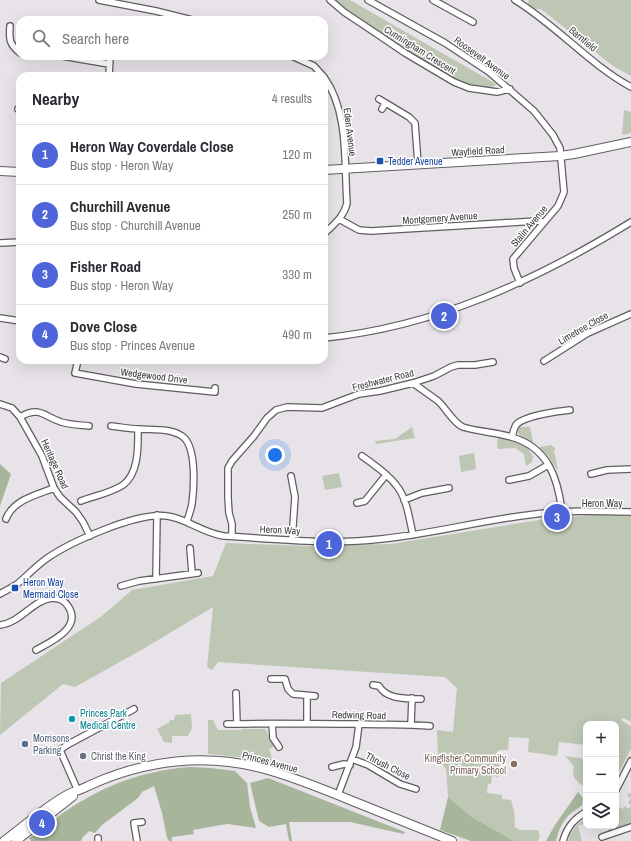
<!DOCTYPE html>
<meta charset="utf-8">
<style>
:root{--surface:#fff;--page:#f7f7f7;--text:#2b2b33;--muted:#7c7c81;--line:#e1e1e2;--accent:#4d65d9}
body{margin:0;font-family:"Archivo Narrow",sans-serif;background:var(--page);color:var(--text)}
.controls{position:absolute;right:12px;bottom:12px;display:grid;overflow:hidden;border-radius:8px;box-shadow:0 4px 16px #0002}
.controls button{width:36px;height:36px;display:grid;place-items:center;padding:0;border:0;border-bottom:1px solid var(--line);background:var(--surface);color:var(--text);font:20px sans-serif}
.you{position:absolute;left:275px;top:455px;width:14px;height:14px;margin:-10px;border:3px solid #fff;border-radius:50%;background:#1a73e8;box-shadow:0 0 0 6px #1a73e833}
.badge{display:grid;place-items:center;width:26px;height:26px;border-radius:50%;background:var(--accent);color:#fff;font-size:13px;font-weight:700}
.pin{position:absolute;translate:-50% -50%;border:2px solid #fff;box-shadow:0 1px 4px #0006}
.list{margin:0;padding:0;list-style:none}
h2{display:flex;justify-content:space-between;align-items:center;height:52px;margin:0;padding:0 16px;font-size:17px}
h2 small{font-size:13px;font-weight:400;color:var(--muted)}
.list li{display:grid;grid-template-columns:26px 1fr auto;gap:12px;align-items:center;box-sizing:border-box;height:60px;padding:0 16px;border-top:1px solid var(--line)}
.list b{display:block;font-size:15px;white-space:nowrap}
.list p{margin:0;font-size:13px;white-space:nowrap;color:var(--muted)}
.list em{font-size:13px;font-style:normal;color:var(--muted)}
.icon{flex:none;width:22px;height:22px;fill:none;stroke:currentColor;stroke-width:2;stroke-linecap:round;stroke-linejoin:round}
.map{position:relative;flex:none;width:631px;height:841px;overflow:hidden}
.search{position:absolute;background:var(--surface);box-shadow:0 4px 16px #0002;left:16px;top:16px;width:312px;height:44px;display:flex;align-items:center;gap:10px;box-sizing:border-box;padding:0 14px;border-radius:12px;color:var(--muted);font-size:15px}
.panel{position:absolute;background:var(--surface);box-shadow:0 4px 16px #0002;left:16px;top:72px;width:312px;height:292px;border-radius:12px}
.map>svg:first-child{display:block}
</style>
<div class="map">
<svg width="631" height="841" viewBox="0 0 631 841">
<rect width="100%" height="100%" fill="#e7e3e8"/>
<path fill="#bdc7b4" d="M335,0H350L496,84C492,92 469,85 462,82C429,68 394,43 365,22C356,15 344,9 335,0Z
M529,0H631V76L613,66L541,9C535,9 530,9 528,3Z
M624,110L631,112V133L622,135Z
M412,427L415,438L376,444L375,441L395,439Z
M518,427H530L533,442L532,444C525,439 516,437 518,427Z
M499,436L511,439L529,448L528,449L533,456L532,462L526,466L524,454L515,448L498,449L497,442Z
M551,445L556,449L554,450L558,471L548,456L539,447Z
M474,453L476,469L461,472L459,456Z
M339,473L342,487L325,490L322,476Z
M606,514L631,516V722L623,718L621,720L631,726V749L616,778V724H586V745L559,742L557,756L528,752L529,738L509,737L508,750H499L496,754L498,759L500,760L498,777L492,776L491,784H488L487,793L502,795V799L511,800L514,811L515,827L520,830H538L540,836L538,841H514L472,817L448,797L446,769L438,759L437,730L453,732L457,688L445,677L218,662L212,670L207,667L213,607L143,649L75,687L63,684L0,735L1,683L102,616L132,590L213,576L226,543L306,546L391,544L545,519Z
M191,714L192,728L188,736H172V743L164,742L157,729L170,722L169,720H174L175,715Z
M208,720H213L218,730H241L242,729H265L266,730L274,746L269,750L271,754L272,765L239,757L208,754Z
M565,756L586,759V789L575,779L573,774L574,767L572,764Z
M629,793L631,794V823L609,831L607,826H616V806L623,809L624,806L629,809L631,805L628,803L631,798L627,796Z
M586,818V823L578,826L582,841H568C570,831 578,823 586,818Z"/>
<path fill="#a7b69b" d="M0,464L11,474L0,506Z
M189,767L211,768L235,771L247,783L250,807L256,828L227,824L193,830L194,834L172,837V841H169L167,838L162,813L154,786L142,792L138,798L102,825L95,833L89,831L83,837L81,841H31L29,838C36,834 44,831 50,825C55,820 59,815 66,811C104,785 143,771 189,767Z
M268,778L405,832L404,834L350,822H289L292,841H289L286,824L269,827L259,821L250,783Z
M578,792L583,798L582,805C578,809 573,811 569,815C562,822 558,831 556,841H546L555,825Z
M448,797L472,817L514,841H471L440,830Z"/>
<g fill="none" stroke-linecap="round" stroke-linejoin="round">
<g stroke="#615d62" stroke-width="8">
<path id="street" d="M99,0L156,11L192,20
M330,0L344,12L377,34L405,53L454,82L469,88L497,92L510,89
M368,0L445,43L489,72L534,111L553,135L560,148L564,192L558,206L513,259L514,268L520,283
M433,0L473,22
M515,0C556,25 589,64 631,87
M10,26C9,39 9,44 20,53
M62,56L109,64
M292,56L314,66L323,76
M109,76L110,57
M324,77C349,112 344,162 347,203C344,217 334,224 324,234
M379,99L409,117L415,123L418,164
M18,109H20
M382,109L385,104
M339,219L359,230L371,231L537,221L544,222
M0,243L20,242
M0,318L20,321
M324,338C435,327 537,280 631,222
M0,357L5,359
M78,360L75,373L136,384L215,392V388
M544,361L588,333L631,314
M413,383C421,389 430,395 438,401C446,408 453,423 463,427C479,432 496,432 511,437C548,447 558,478 562,512
M0,404L12,408L20,417L42,456L54,488L60,497L76,512L83,522L90,536
M20,417C40,406 43,416 61,422C71,425 80,425 89,426
M111,426C121,427 130,429 139,429C153,430 170,428 182,436C197,446 194,488 192,504C191,510 188,517 187,522
M512,437C513,433 514,428 516,425C523,416 558,411 570,410
M362,456C374,465 387,473 396,485C407,498 409,518 413,535
M591,474L607,470L631,469
M291,476L295,497L292,540
M509,480L529,476L548,465
M404,500L422,493L449,488
M81,501C94,496 111,493 123,485C139,473 138,447 138,429
M357,503L365,501L386,475
M6,519C13,500 36,495 54,488
M232,536V524L229,513L228,498V468L232,461L254,436L267,418L276,410L287,407L322,408L359,394L380,391L413,383L434,376L451,367L458,365H475L493,362
M190,548L192,573
M156,579L157,515
M121,586L139,581L198,573
M0,594C5,591 11,588 16,585C26,577 35,567 46,559C70,542 137,512 167,516C186,518 202,533 224,536C276,539 329,545 381,539C431,534 479,521 528,515C562,510 597,511 631,512
M0,625C20,623 33,600 52,598C59,598 65,601 68,606C83,628 50,642 36,650
M271,679H285L288,689L293,694L315,696
M373,685L379,686C387,700 406,698 421,699
M236,693L237,724
M307,723V696
M227,724C271,723 315,724 359,724C383,725 406,724 430,726
M272,724L273,738L279,747
M411,724L412,698
M352,759L368,765L400,784L416,789
M332,767L344,764L350,765
M616,790L631,761
M78,791L60,750L67,745L134,709
M338,795L356,747L359,724
M602,837L631,827
M98,841V838
M137,841L134,823L142,822
M563,841C567,827 574,819 586,812"/>
</g>
<g stroke="#615d62" stroke-width="10">
<path id="secondary" d="M324,170L560,156L574,154L631,142
M0,171L20,172
M4,841C24,826 44,808 65,796C72,792 80,790 88,786C144,760 207,752 268,770C296,778 323,789 350,800C384,814 418,827 452,841
M16,841L73,796"/>
</g>
<use href="#street" stroke="#fff" stroke-width="5.5"/>
<use href="#secondary" stroke="#fff" stroke-width="8"/>
</g>
<g fill="#1a4fb4" stroke="#fff" stroke-width="1.5">
<rect x="376" y="157" width="8" height="8" rx="2"/>
<rect x="11" y="584" width="8" height="8" rx="2"/>
</g>
<circle fill="#0f9aa8" stroke="#fff" stroke-width="1.5" cx="72" cy="719" r="4"/>
<circle fill="#5c6f8a" stroke="#fff" stroke-width="1.5" cx="25" cy="744" r="4"/>
<circle fill="#6b7280" stroke="#fff" stroke-width="1.5" cx="83" cy="756" r="4"/>
<circle fill="#8d6e63" stroke="#fff" stroke-width="1.5" cx="514" cy="764" r="4"/>
<g text-anchor="middle" dominant-baseline="central" stroke-width="3" stroke-linejoin="round" paint-order="stroke">
<g font-size="10" fill="#3d3b3e" stroke="#fff">
<text transform="translate(583 39) rotate(40)">Barnfield</text>
<text transform="translate(420 50) rotate(32)">Cunningham Crescent</text>
<text transform="translate(482 58) rotate(36)">Roosevelt Avenue</text>
<text transform="translate(350 132) rotate(83)">Eden Avenue</text>
<text transform="translate(478 151) rotate(-3)">Wayfield Road</text>
<text transform="translate(440 218) rotate(-4)">Montgomery Avenue</text>
<text transform="translate(529 226) rotate(-50)">Stalin Avenue</text>
<text transform="translate(583 328) rotate(-30)">Limetree Close</text>
<text transform="translate(154 376) rotate(7)">Wedgewood Drive</text>
<text transform="translate(383 380) rotate(-14)">Freshwater Road</text>
<text transform="translate(55 464) rotate(66)">Heritage Road</text>
<text x="602" y="503">Heron Way</text>
<text transform="translate(280 530) rotate(3)">Heron Way</text>
<text transform="translate(359 715) rotate(1)">Redwing Road</text>
<text transform="translate(270 762) rotate(15)">Princes Avenue</text>
<text transform="translate(388 766) rotate(27)">Thrush Close</text>
</g>
<g font-size="10" fill="#164399" stroke="#fff" text-anchor="start">
<text x="388" y="161">Tedder Avenue</text>
<text x="23" y="582">Heron Way<tspan x="23" dy="12">Mermaid Close</tspan></text>
</g>
<g font-size="10" fill="#0d838f" stroke="#fff" text-anchor="start">
<text x="80" y="713">Princes Park<tspan x="80" dy="12">Medical Centre</tspan></text>
</g>
<g font-size="10" fill="#4e5e75" stroke="#fff" text-anchor="start">
<text x="33" y="738">Morrisons<tspan x="33" dy="12">Parking</tspan></text>
</g>
<g font-size="10" fill="#5b616d" stroke="#fff" text-anchor="start">
<text x="91" y="756">Christ the King</text>
</g>
<g font-size="10" fill="#785e54" stroke="#fff" text-anchor="end">
<text x="506" y="758">Kingfisher Community<tspan x="506" dy="12">Primary School</tspan></text>
</g>
</g>
</svg>
<div class="controls">
<button>+</button>
<button>−</button>
<button><svg class="icon" aria-label="layers" viewBox="0 0 24 24"><path d="M12 4l9 5-9 5-9-5zM3 14l9 5 9-5"/></svg></button>
</div>
<div class="you"></div>
<div class="pin badge" style="left:329px;top:544px">1</div>
<div class="pin badge" style="left:444px;top:316px">2</div>
<div class="pin badge" style="left:557px;top:517px">3</div>
<div class="pin badge" style="left:42px;top:823px">4</div>
<div class="search"><svg class="icon" aria-label="search" viewBox="0 0 24 24"><circle cx="10" cy="10" r="6"/><path d="M15 15l6 6"/></svg>Search here</div>
<section class="panel">
<h2>Nearby<small>4 results</small></h2>
<ul class="list">
<li><span class="badge">1</span><div><b>Heron Way Coverdale Close</b><p>Bus stop · Heron Way</p></div><em>120 m</em></li>
<li><span class="badge">2</span><div><b>Churchill Avenue</b><p>Bus stop · Churchill Avenue</p></div><em>250 m</em></li>
<li><span class="badge">3</span><div><b>Fisher Road</b><p>Bus stop · Heron Way</p></div><em>330 m</em></li>
<li><span class="badge">4</span><div><b>Dove Close</b><p>Bus stop · Princes Avenue</p></div><em>490 m</em></li>
</ul>
</section>
</div>
